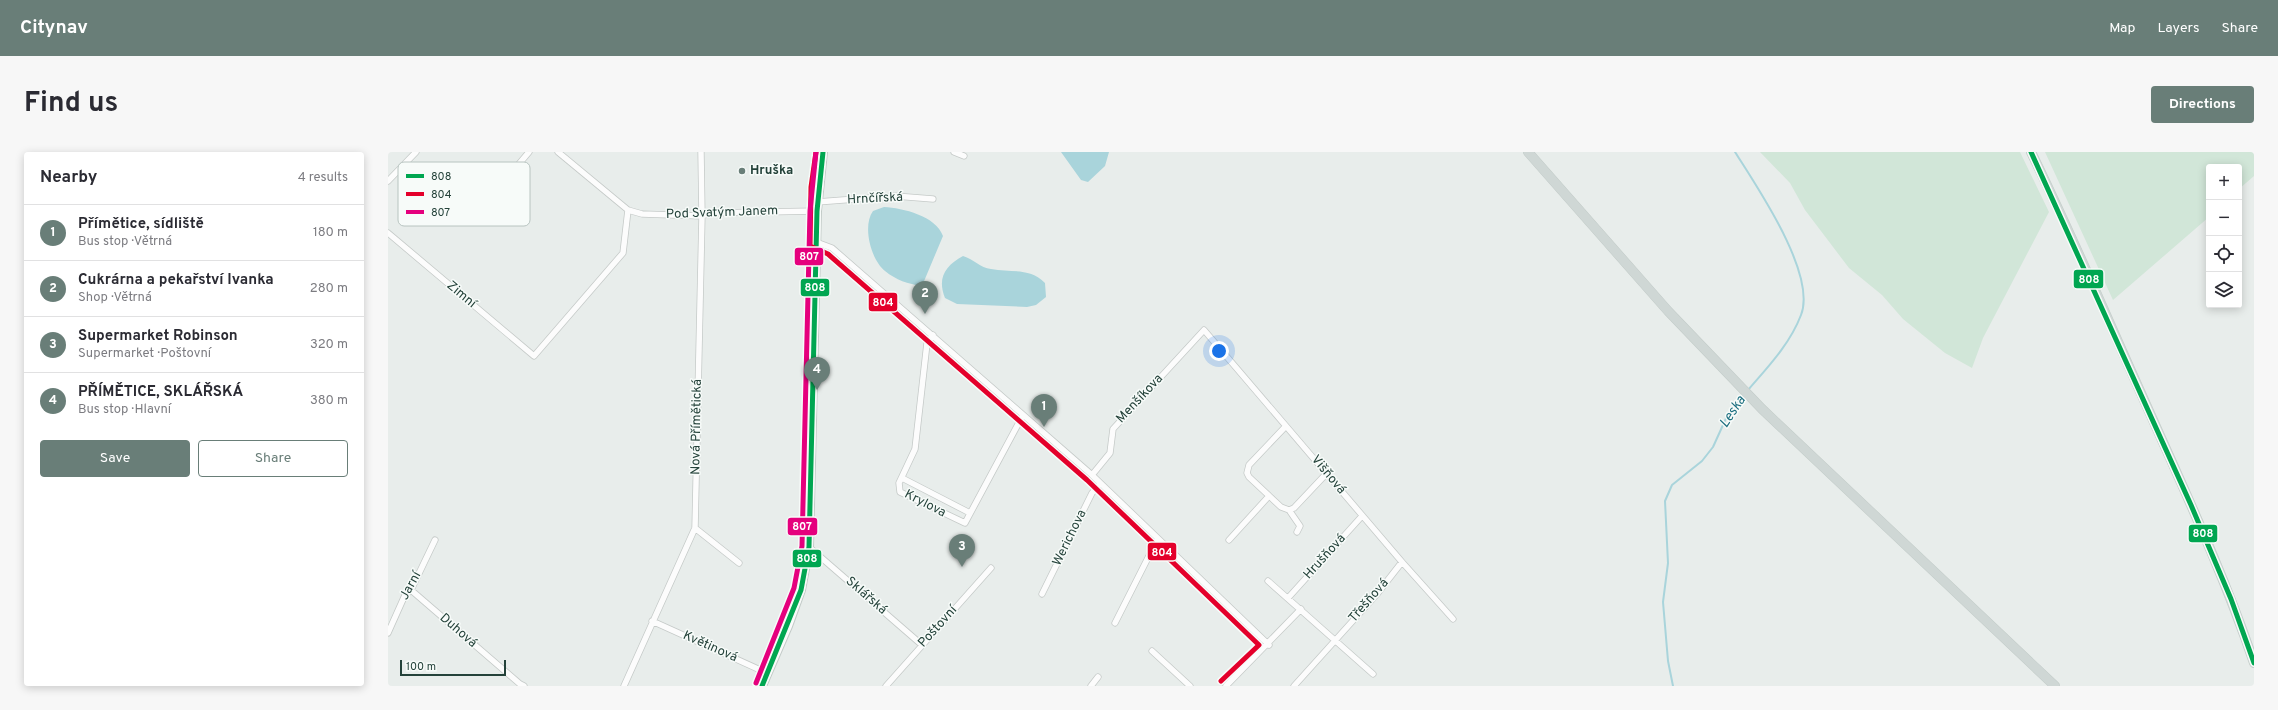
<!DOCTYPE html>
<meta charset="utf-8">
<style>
:root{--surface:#fff;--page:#f7f7f7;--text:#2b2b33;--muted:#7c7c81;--line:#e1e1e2;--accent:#697e78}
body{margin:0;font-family:Overpass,sans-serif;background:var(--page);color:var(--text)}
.controls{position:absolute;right:12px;top:12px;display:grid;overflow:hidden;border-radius:4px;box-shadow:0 2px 10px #0003}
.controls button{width:36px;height:36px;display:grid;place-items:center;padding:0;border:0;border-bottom:1px solid var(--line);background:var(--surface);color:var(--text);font:20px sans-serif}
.scale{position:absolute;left:12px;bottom:10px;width:106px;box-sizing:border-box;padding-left:4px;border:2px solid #24423a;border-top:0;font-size:11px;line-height:14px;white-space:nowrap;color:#24423a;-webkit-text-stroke:3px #f7fbf9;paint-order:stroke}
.you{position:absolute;left:831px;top:199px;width:14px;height:14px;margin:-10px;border:3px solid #fff;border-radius:50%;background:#1a73e8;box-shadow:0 0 0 6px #1a73e833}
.badge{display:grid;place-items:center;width:26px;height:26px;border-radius:50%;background:var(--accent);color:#fff;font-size:13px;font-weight:700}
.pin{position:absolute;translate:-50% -33px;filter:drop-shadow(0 1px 2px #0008)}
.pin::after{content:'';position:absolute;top:21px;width:14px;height:12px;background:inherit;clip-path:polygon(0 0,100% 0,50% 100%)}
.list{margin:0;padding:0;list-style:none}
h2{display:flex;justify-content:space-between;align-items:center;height:52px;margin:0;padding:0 16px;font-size:17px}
h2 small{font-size:13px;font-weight:400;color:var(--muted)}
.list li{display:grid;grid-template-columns:26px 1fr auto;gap:12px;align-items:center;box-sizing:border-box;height:56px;padding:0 16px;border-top:1px solid var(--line)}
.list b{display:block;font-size:15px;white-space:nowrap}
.list p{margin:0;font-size:13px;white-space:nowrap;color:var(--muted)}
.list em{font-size:13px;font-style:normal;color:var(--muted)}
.actions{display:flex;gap:8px;padding:12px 16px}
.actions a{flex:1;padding:9px 0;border:1px solid var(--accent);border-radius:4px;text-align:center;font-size:14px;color:var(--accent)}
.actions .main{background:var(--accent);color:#fff}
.icon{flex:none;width:22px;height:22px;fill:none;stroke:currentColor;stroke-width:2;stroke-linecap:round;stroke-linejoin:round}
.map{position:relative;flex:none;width:1866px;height:534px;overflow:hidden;border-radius:4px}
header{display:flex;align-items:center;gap:24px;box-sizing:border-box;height:56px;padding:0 20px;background:var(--accent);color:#fff}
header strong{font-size:19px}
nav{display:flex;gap:22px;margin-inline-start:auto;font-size:14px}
.intro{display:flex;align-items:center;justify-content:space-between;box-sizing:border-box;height:96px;padding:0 24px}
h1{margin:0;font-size:28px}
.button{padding:10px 18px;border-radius:4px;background:var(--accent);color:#fff;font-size:14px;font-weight:700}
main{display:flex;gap:24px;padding:0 24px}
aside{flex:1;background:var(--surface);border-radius:4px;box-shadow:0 2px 10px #0003}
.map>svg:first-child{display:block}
</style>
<header>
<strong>Citynav</strong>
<nav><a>Map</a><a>Layers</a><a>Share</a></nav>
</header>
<div class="intro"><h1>Find us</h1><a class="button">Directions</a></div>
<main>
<aside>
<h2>Nearby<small>4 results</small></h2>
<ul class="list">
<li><span class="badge">1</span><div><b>Přímětice, sídliště</b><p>Bus stop · Větrná</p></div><em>180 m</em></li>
<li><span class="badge">2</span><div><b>Cukrárna a pekařství Ivanka</b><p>Shop · Větrná</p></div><em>280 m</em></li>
<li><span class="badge">3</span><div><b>Supermarket Robinson</b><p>Supermarket · Poštovní</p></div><em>320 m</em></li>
<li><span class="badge">4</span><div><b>PŘÍMĚTICE, SKLÁŘSKÁ</b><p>Bus stop · Hlavní</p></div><em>380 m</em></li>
</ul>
<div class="actions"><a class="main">Save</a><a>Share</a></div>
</aside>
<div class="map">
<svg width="1866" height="534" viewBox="0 0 1866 534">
<rect width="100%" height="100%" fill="#e8edeb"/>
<path fill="#d1e6d8" d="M1372,0H1632L1661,60L1595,186L1584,216L1557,201L1515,167L1494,143L1461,116L1417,58L1402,31Z
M1657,0H1866V24L1851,37V15H1821V65L1725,148Z"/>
<path fill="#a9d4db" d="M673,0H721L717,14L700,30L693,28Z
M496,55C515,56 548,64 555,84L534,134C520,132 508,128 497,119C483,108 474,74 485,59Z
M575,104C586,107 592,116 603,117C623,121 642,115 657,131L658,145L648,153L639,155L569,152L557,146C549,126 557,114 575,104Z"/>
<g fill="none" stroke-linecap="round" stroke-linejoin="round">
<path stroke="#a9d4db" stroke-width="2" d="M1347,0C1369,35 1429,122 1413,163C1402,192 1380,215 1360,238
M1285,534L1280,509L1275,450L1280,411L1277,349L1284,333L1314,309L1325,295L1340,262L1356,243"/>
<g stroke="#c5cac8" stroke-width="7">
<path id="minor" d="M170,0L240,58L254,62L314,64L323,61L429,59
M566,0L576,4
M0,29L28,0
M429,50L507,44L545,47
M104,66L93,57L141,0
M0,81L146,204L235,101L240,58
M428,90L444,96L704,323L881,493
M545,183L539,191L527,297L511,331L512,340L577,371L635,263
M898,274L861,313L859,321L861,325L893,355L901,358L906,356L939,321
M704,323L722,301L725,277L816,178L1014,410L1065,467
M514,326L582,361
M901,358L912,374L909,380
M307,376L351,411
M841,388L881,344
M421,395L534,493
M880,429L985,522
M23,438L132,532L136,534
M654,442L704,341L712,332
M900,446L974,364
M264,469L379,521
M727,471L769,388
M0,481L17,443L23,438L47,388
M764,499L802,534
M236,534L307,376L314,64L313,0
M498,534L603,416
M703,534L710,525
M838,534L913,457
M906,534L989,442L1014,410"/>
</g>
<g stroke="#c3cbc8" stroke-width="10">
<path id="secondary" d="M374,534L400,474L413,438L421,395L429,59L435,0"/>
</g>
<g stroke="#c3ccc9" stroke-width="10">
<path id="primary" d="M1140,0L1280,159L1374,257L1667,534
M1643,0C1685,85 1722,173 1761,259C1798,342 1837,425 1866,511"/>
</g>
<use href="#minor" stroke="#fcfcfc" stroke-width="5.5"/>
<use href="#secondary" stroke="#fcfcfc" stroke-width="8"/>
<use href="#primary" stroke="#cfd7d5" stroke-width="9"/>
<g stroke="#f7fbf9" stroke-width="8">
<path id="bus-1" d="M1643,0L1803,353L1843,447L1866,511
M374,534L413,438L421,395L429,59L435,0"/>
</g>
<g stroke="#f7fbf9" stroke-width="8">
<path id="bus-2" d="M428,0L423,35L422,94L440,102L699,328L871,493L833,529"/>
</g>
<g stroke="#f7fbf9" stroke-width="8">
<path id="bus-3" d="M368,531L406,436L414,394L422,59L428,0"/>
</g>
<use href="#bus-1" stroke="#00a651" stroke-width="5"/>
<use href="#bus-2" stroke="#e4002b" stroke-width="5"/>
<use href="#bus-3" stroke="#e5007d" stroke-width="5"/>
</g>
<circle fill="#697e78" stroke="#f7fbf9" stroke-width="1.5" cx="354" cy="19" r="4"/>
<g text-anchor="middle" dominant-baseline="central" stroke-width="3" stroke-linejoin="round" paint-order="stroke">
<g font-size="13" font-weight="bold" fill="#24423a" stroke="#f7fbf9" text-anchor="start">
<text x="362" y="19">Hruška</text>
</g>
<g font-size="13" fill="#24423a" stroke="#f7fbf9">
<text transform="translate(487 47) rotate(-3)">Hrnčířská</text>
<text transform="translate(334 61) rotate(-2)">Pod Svatým Janem</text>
<text transform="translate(73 143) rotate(40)">Zimní</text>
<text transform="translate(752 247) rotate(-47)">Menšíkova</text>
<text transform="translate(309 275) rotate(-89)">Nová Přímětická</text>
<text transform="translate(940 323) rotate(50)">Višňová</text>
<text transform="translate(537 352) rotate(27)">Krylova</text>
<text transform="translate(682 386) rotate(-64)">Werichova</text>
<text transform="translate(937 405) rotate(-48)">Hrušňová</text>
<text transform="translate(23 434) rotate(-61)">Jarní</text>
<text transform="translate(478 444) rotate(41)">Sklářská</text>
<text transform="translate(981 449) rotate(-49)">Třešňová</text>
<text transform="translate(550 475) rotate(-48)">Poštovní</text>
<text transform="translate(70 479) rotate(41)">Duhová</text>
<text transform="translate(322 495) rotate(24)">Květinová</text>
</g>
<g font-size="14" font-style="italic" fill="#1c6f80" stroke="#f7fbf9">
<text transform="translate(1345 260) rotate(-56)">Leska</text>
</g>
</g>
<rect x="10" y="10" width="132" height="64" rx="6" fill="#f7fbf9" stroke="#b8c4c0" stroke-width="1"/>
<rect x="18" y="22" width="18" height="4" fill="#00a651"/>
<rect x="18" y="40" width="18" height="4" fill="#e4002b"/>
<rect x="18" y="58" width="18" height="4" fill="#e5007d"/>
<g font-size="11" fill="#24423a">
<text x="43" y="28">808</text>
<text x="43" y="46">804</text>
<text x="43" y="64">807</text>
</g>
<g stroke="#f7fbf9" stroke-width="1.5">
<rect x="406" y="95" width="30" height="19" rx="4" fill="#e5007d"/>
<rect x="1685" y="117" width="31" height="20" rx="4" fill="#00a651"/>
<rect x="412" y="126" width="30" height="19" rx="4" fill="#00a651"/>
<rect x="480" y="140" width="30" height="20" rx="4" fill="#e4002b"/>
<rect x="399" y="365" width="31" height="19" rx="4" fill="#e5007d"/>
<rect x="1800" y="372" width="30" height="19" rx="4" fill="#00a651"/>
<rect x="759" y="390" width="30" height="19" rx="4" fill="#e4002b"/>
<rect x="404" y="397" width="30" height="19" rx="4" fill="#00a651"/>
</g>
<g font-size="11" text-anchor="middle" font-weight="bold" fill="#fff">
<text x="421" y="108">807</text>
<text x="1701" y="131">808</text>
<text x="427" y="139">808</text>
<text x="495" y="154">804</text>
<text x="414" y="378">807</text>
<text x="1815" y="385">808</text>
<text x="774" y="404">804</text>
<text x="419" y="410">808</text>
</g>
</svg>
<div class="controls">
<button>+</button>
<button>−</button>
<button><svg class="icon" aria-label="locate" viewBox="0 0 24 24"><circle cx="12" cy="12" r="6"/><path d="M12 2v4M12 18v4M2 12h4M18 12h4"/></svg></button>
<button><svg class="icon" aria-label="layers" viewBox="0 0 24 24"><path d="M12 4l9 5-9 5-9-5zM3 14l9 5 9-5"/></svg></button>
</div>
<div class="scale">100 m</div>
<div class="you"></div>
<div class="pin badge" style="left:656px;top:275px">1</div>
<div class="pin badge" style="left:537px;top:162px">2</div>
<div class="pin badge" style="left:574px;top:415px">3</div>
<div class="pin badge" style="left:429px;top:238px">4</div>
</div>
</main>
